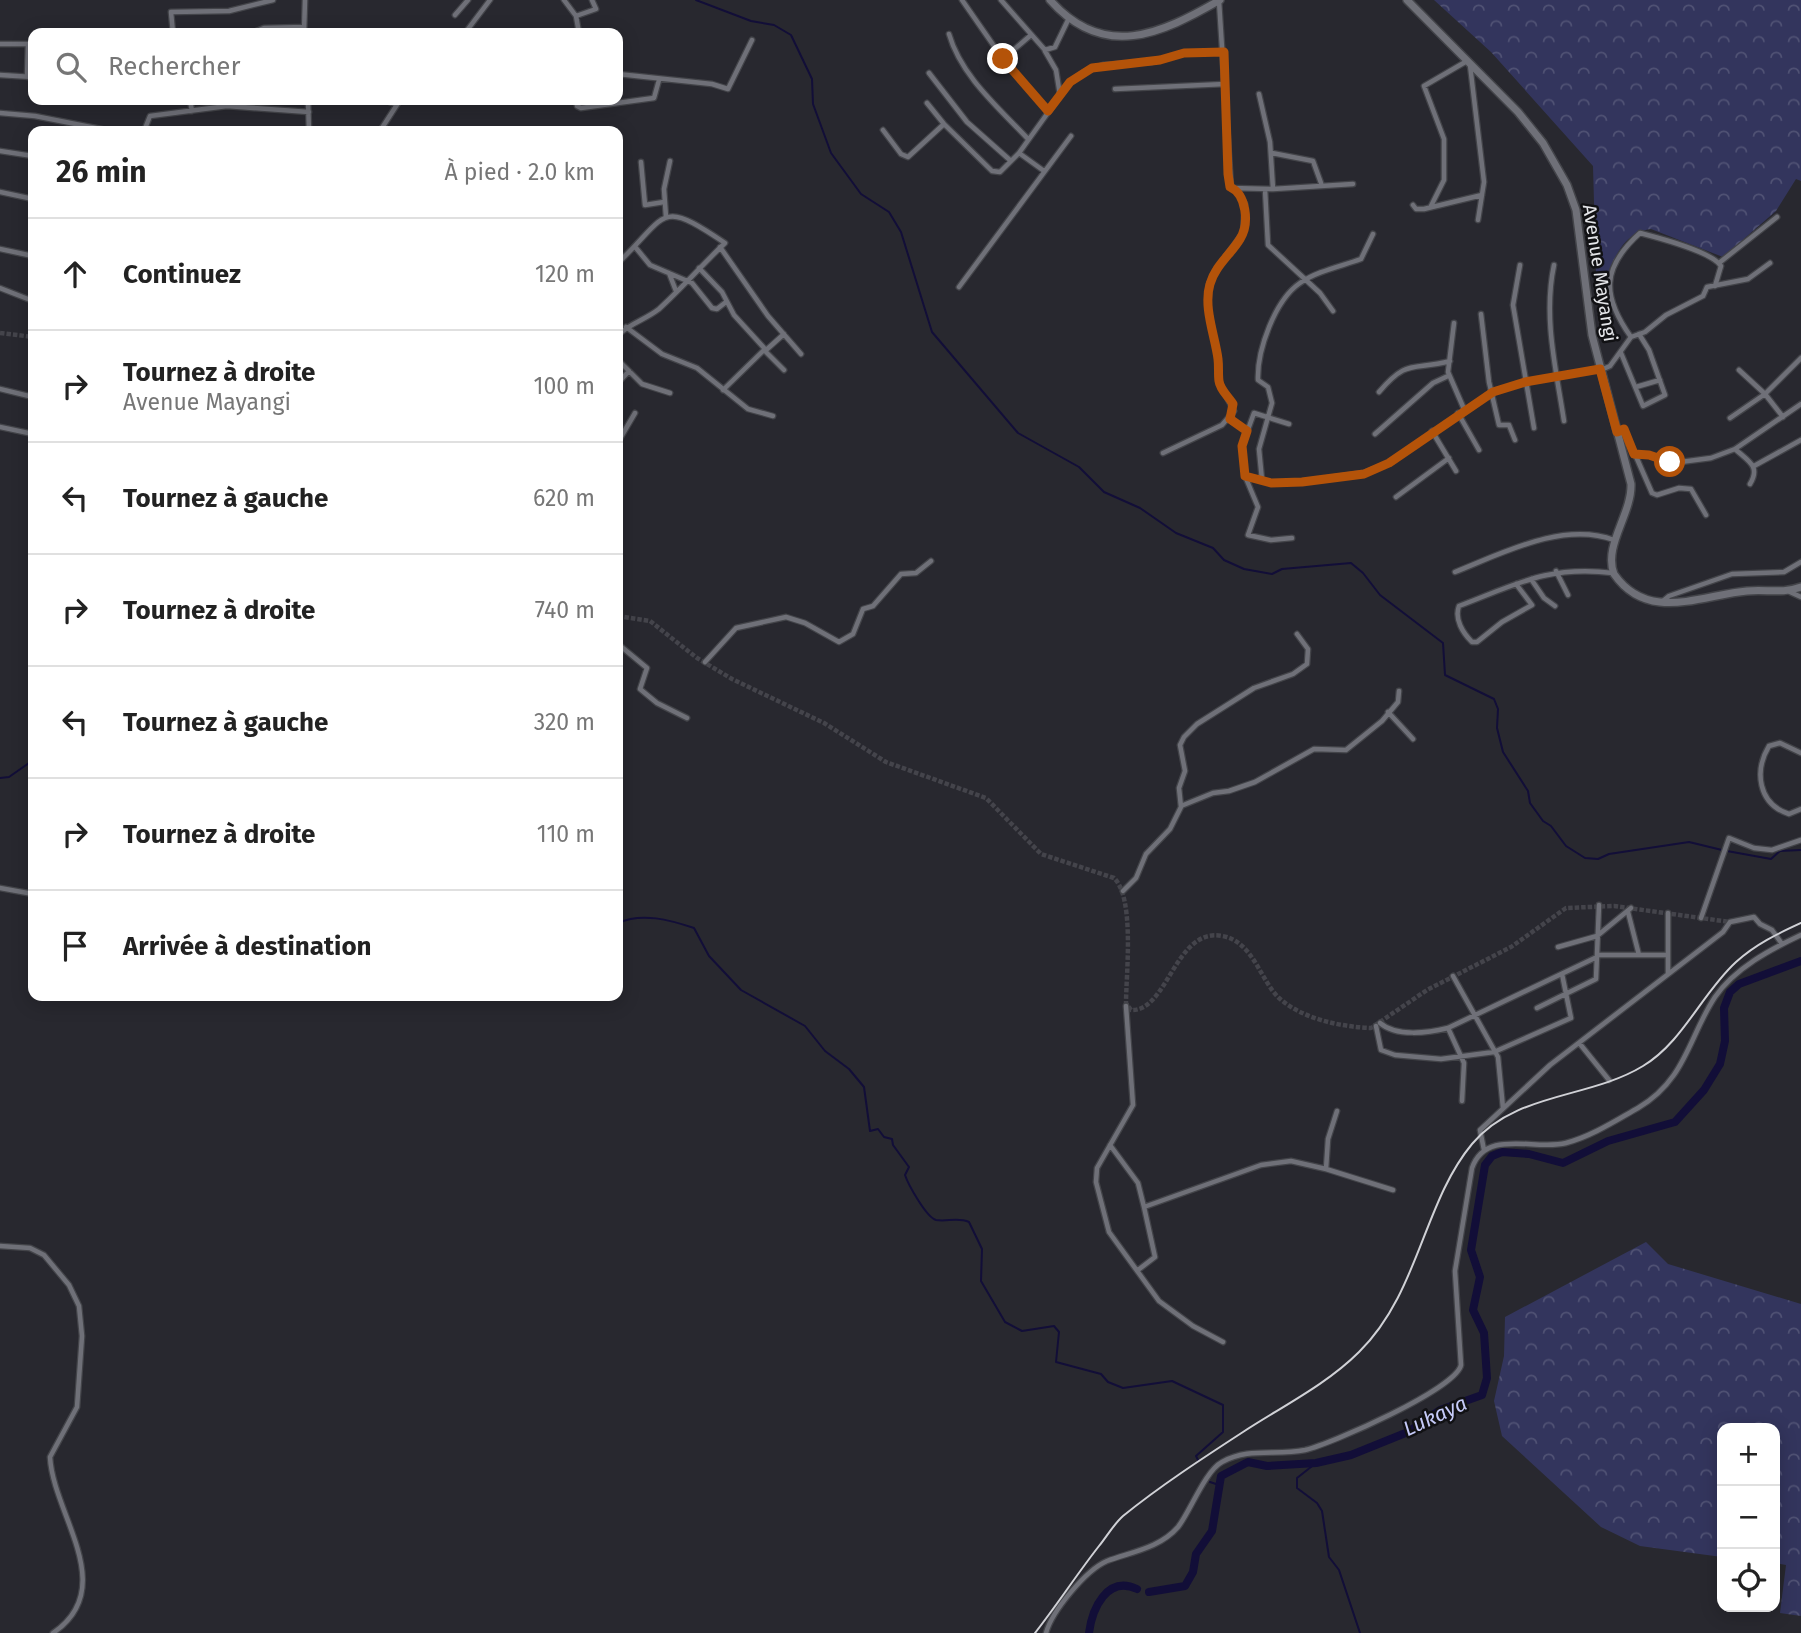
<!DOCTYPE html>
<html lang="fr">
<meta charset="utf-8">
<style>
:root{--surface:#fff;--page:#f6f6f6;--text:#222;--muted:#767676;--line:#e0e0e0}
body{margin:0;font-family:"Fira Sans",sans-serif;background:var(--page);color:var(--text)}
.controls{position:absolute;right:21px;bottom:21px;display:grid;overflow:hidden;border-radius:14px;box-shadow:0 4px 18px #0003}
.controls button{width:63px;height:63px;display:grid;place-items:center;padding:0;border:0;border-bottom:2px solid var(--line);background:var(--surface);color:var(--text);font:35px sans-serif}
.stop{position:absolute;width:21px;height:21px;margin:-16px;border:5px solid #b45309;border-radius:50%;background:#fff}
.stop.end{background:#b45309;border-color:#fff;box-shadow:0 2px 7px #0008}
.list{margin:0;padding:0;list-style:none}
h2{display:flex;justify-content:space-between;align-items:center;height:91px;margin:0;padding:0 28px;font-size:30px}
h2 small{font-size:23px;font-weight:400;color:var(--muted)}
.list li{display:grid;grid-template-columns:46px 1fr auto;gap:21px;align-items:center;box-sizing:border-box;height:112px;padding:0 28px;border-top:2px solid var(--line)}
.list b{display:block;font-size:26px;white-space:nowrap}
.list p{margin:0;font-size:23px;white-space:nowrap;color:var(--muted)}
.list em{font-size:23px;font-style:normal;color:var(--muted)}
.icon{flex:none;width:38px;height:38px;fill:none;stroke:currentColor;stroke-width:2;stroke-linecap:round;stroke-linejoin:round}
.map{position:relative;flex:none;width:1801px;height:1633px;overflow:hidden}
.search{position:absolute;background:var(--surface);box-shadow:0 4px 18px #0003;left:28px;top:28px;width:595px;height:77px;display:flex;align-items:center;gap:18px;box-sizing:border-box;padding:0 24px;border-radius:14px;color:var(--muted);font-size:26px}
.panel{position:absolute;background:var(--surface);box-shadow:0 4px 18px #0003;left:28px;top:126px;width:595px;height:875px;border-radius:14px}
.map>svg:first-child{display:block}
</style>
<div class="map">
<svg width="1801" height="1633" viewBox="0 0 1801 1633">
<defs>
<pattern id="forest-crowns" width="20" height="18" patternUnits="userSpaceOnUse" patternTransform="scale(1.75)"><rect width="20" height="18" fill="#33355d"/><path d="M2 6a3 3 0 1 1 6 0M12 15a3 3 0 1 1 6 0" fill="none" stroke="#505274"/></pattern>
</defs>
<rect width="100%" height="100%" fill="#28282f"/>
<path fill="url(#forest-crowns)" d="M1434,0H1801V181L1796,179L1776,211L1723,257L1651,229C1624,232 1617,255 1606,276L1596,273L1593,166L1491,52Z
M1646,1242L1668,1264L1801,1304V1616L1780,1613L1786,1565L1775,1563V1428H1722V1557L1640,1546L1601,1527L1502,1436L1494,1401L1504,1356L1505,1317Z"/>
<g fill="none" stroke-linecap="round" stroke-linejoin="round">
<path stroke="#120e38" stroke-width="2" d="M696,0L751,21L774,25L791,35L812,79L813,104L831,153L861,194L889,212L901,232L932,332L1018,433L1079,467L1104,492L1140,508L1176,533L1213,548L1224,560L1244,569L1272,574L1282,569L1351,563L1363,573L1380,595L1443,643L1445,675L1494,699L1498,709L1497,728L1503,752L1528,791L1530,803L1543,821L1551,826L1566,846L1585,858L1598,859L1609,854L1689,842L1722,850
M0,778L9,777L29,763L33,766
M1727,851L1771,859L1780,851L1801,850
M618,923C642,912 670,920 694,928L709,956L741,990L805,1026L825,1051L849,1069L864,1087L870,1131L878,1129L884,1137L892,1139L893,1145L909,1167L905,1175C908,1184 926,1217 936,1220C947,1222 958,1217 969,1222L982,1249L981,1281L1005,1322L1022,1331L1054,1326L1059,1332L1056,1362L1101,1374L1108,1382L1123,1388L1172,1381L1223,1405V1432L1196,1456L1198,1460
M1316,1463L1297,1478V1488L1317,1503L1322,1511L1329,1557L1339,1570L1360,1633
M1210,1482L1219,1485"/>
<path stroke="#120e38" stroke-width="8" d="M1149,1592L1185,1586L1193,1572L1196,1554L1212,1531L1221,1476L1248,1462L1267,1466L1316,1463L1351,1455L1408,1432L1440,1410L1482,1395L1487,1378L1484,1333L1473,1310L1480,1277L1471,1250L1485,1165L1492,1156L1502,1152L1529,1154L1563,1163L1608,1141L1675,1122L1704,1090L1720,1064L1725,1041L1724,1008L1730,992L1739,984L1801,961
M1089,1633C1092,1609 1107,1575 1137,1589"/>
<path stroke="#44444b" stroke-width="4.5" stroke-dasharray="4.5 2" stroke-linecap="butt" d="M0,333L33,337
M618,616L650,621L697,658L732,679L824,723L886,762L986,798L1041,854L1114,878C1135,898 1126,975 1126,1003L1131,1010C1168,1012 1175,927 1222,936C1253,941 1260,980 1279,998C1302,1019 1342,1027 1371,1028L1427,990L1511,947L1566,908L1614,906L1730,922"/>
<g stroke="#434449" stroke-width="7">
<path id="street" d="M564,0L576,16L579,33
M962,0L1003,59L1048,111
M1001,0L1045,50L1055,47L1069,18
M1219,1L1231,188L1273,189L1353,184
M455,15L468,0
M576,16L596,9L592,0
M173,33L171,12L229,11L273,0
M252,33L264,28L304,27
M304,33L305,0
M465,33L490,0
M949,34C961,76 999,108 1028,139
M0,44H28L27,77
M1045,51L1056,70L1060,95
M1003,59L1031,35
M1470,65L1484,182L1478,220
M929,73L967,122L1011,161
M618,74L712,84L728,89L752,40
M0,75L33,77
M1115,89L1225,84
M1259,94L1270,142L1273,189
M190,100L192,111
M308,100L309,131
M384,100L395,104
M577,100V106L581,108L654,98L659,80
M927,103L944,124L992,171L1000,172L1019,153L1070,82L1084,72L1103,65L1152,62L1184,53L1224,52
M0,113L35,116L111,131
M883,130L901,154L908,157L944,124
M144,131L150,116L227,106L309,112
M380,131L400,100
M0,151L33,156
M1019,153L1044,171
M1272,153L1313,161L1321,183
M641,162L645,205L664,202
M1265,189L1268,245L1320,293L1333,311
M0,192L33,199
M1413,205L1416,209H1424L1482,195
M1431,206L1444,180V139L1424,86L1467,61
M666,217L664,189L670,161
M720,247L768,316L801,354
M636,248L650,265L692,283L712,308L717,309L726,302
M0,249L33,256
M618,263C669,214 658,198 725,243C703,264 682,288 659,309C645,320 632,322 618,335
M1719,263L1777,217
M1520,265L1513,305L1534,428
M1554,265C1543,317 1556,369 1564,421
M699,268L722,292L734,315L765,349L723,390
M669,273L676,291
M959,287L1071,136
M0,288L33,301
M1481,314L1489,382L1499,425H1509L1515,440
M1454,323L1448,372L1464,409
M626,327L662,354L697,368L748,409L773,416
M784,334L765,351L784,370
M1631,337C1602,296 1601,268 1640,233C1659,238 1711,251 1721,266L1715,286
M1621,353L1643,406L1665,395L1649,350L1639,334
M618,360L642,384L670,393
M1601,370L1610,366L1631,337L1645,332L1666,315L1703,296L1707,287L1748,279L1770,263
M618,383L629,371
M1636,387L1660,380
M0,389L33,397
M1379,392C1408,358 1412,371 1450,361
M1458,413L1479,450
M1783,417L1765,394L1801,358
M1730,418L1765,394L1739,370
M1230,419L1247,431
M1289,424L1254,413L1242,446L1245,476L1258,507L1248,535L1271,540L1292,538
M0,427L33,434
M1432,431L1456,471
M1618,432L1624,429L1652,493L1657,495L1679,488L1691,489L1706,515
M1375,434L1433,383L1448,376
M618,442L635,413
M1735,449C1748,461 1761,466 1750,484
M1163,453L1222,425L1234,411L1219,382L1218,358L1208,307L1209,285L1215,271L1243,233L1245,204L1235,189
M1634,454L1649,455L1673,463L1711,458L1735,449L1801,404
M1754,466L1801,440
M1245,476L1271,483L1302,482L1364,473L1389,463L1493,392L1525,382L1600,369
M1262,480L1259,449L1272,403L1268,387L1258,380C1257,350 1275,300 1300,283C1317,271 1342,266 1361,259L1373,234
M1396,497L1449,458
M1556,571L1568,595
M1455,572C1503,553 1563,521 1614,540
M1531,579L1544,598L1555,606
M1516,584L1532,605L1502,622L1477,642H1472C1463,633 1454,619 1459,606C1517,584 1549,565 1613,573
M1790,592L1801,597
M1663,601L1669,596L1732,574L1784,572L1801,562
M618,644L647,668L640,689L657,703L687,718
M705,662L736,628L786,617L805,623L839,642L853,634L863,609L873,606L901,574L916,573L931,561
M1388,712L1413,739
M1801,753L1780,743L1769,746C1754,771 1758,804 1789,814L1801,809
M1181,806L1213,793L1229,791L1255,782L1314,749L1346,750L1382,721L1398,702L1399,691
M0,888L33,894
M1123,891L1136,878L1146,854L1170,829L1181,807L1179,788L1185,771L1180,745L1184,737L1197,724L1254,688L1293,674L1307,664L1308,649L1297,634
M1628,912L1639,955
M1701,918L1729,838L1754,848L1772,850L1801,840
M1558,947L1597,936L1631,908
M1597,955H1666
M1668,973V913
M1453,976L1498,1057L1503,1108
M1126,1006L1133,1105L1097,1168L1096,1182L1109,1232L1159,1301L1193,1326L1223,1342
M1537,1008L1596,979L1599,905
M1380,1023C1396,1037 1428,1033 1448,1028L1597,957
M1376,1026L1381,1050L1395,1055L1441,1059L1494,1052L1571,1018L1562,974
M1448,1028L1464,1063L1462,1101
M1580,1044L1609,1080
M1110,1145L1138,1183L1144,1207
M1484,1150L1480,1130L1550,1065L1723,932L1730,922L1754,917L1760,924L1772,930L1782,944
M1326,1169L1393,1190
M0,1246L30,1248L44,1255L69,1285L79,1306L82,1336L77,1407L50,1457C53,1515 120,1587 53,1633
M1138,1270L1155,1257L1144,1207L1261,1165L1291,1161L1326,1169L1328,1139L1337,1111
M1046,1633C1052,1611 1086,1570 1107,1561C1131,1552 1160,1548 1178,1527C1190,1512 1205,1471 1222,1462C1249,1447 1276,1456 1305,1450C1331,1444 1456,1389 1461,1365L1455,1271L1472,1168C1486,1128 1535,1151 1566,1143C1592,1136 1615,1121 1638,1108C1686,1080 1689,1036 1715,997C1735,968 1771,949 1801,935"/>
</g>
<g stroke="#434449" stroke-width="10">
<path id="secondary" d="M1050,0C1104,61 1161,34 1220,0
M1407,0L1518,112L1543,143L1567,185L1576,210L1592,335L1631,484C1632,514 1603,546 1614,574C1648,623 1701,595 1747,591C1766,589 1782,594 1801,587"/>
</g>
<use href="#street" stroke="#6f7078" stroke-width="4.5"/>
<use href="#secondary" stroke="#6f7078" stroke-width="7"/>
<path stroke="#d0d1d6" stroke-width="2" d="M1035,1633C1057,1605 1077,1574 1099,1546C1107,1536 1114,1524 1123,1516C1160,1486 1203,1458 1243,1432C1281,1407 1326,1385 1359,1352C1419,1293 1423,1203 1472,1144C1515,1092 1589,1099 1643,1066C1683,1042 1702,993 1736,962C1756,944 1777,934 1801,923"/>
</g>
<g fill="none" stroke-linecap="round" stroke-linejoin="round">
<path stroke="#b45309" stroke-width="9" d="M1003,59L1048,111L1070,82L1092,68L1160,60L1184,53L1224,52L1228,174L1230,187C1246,194 1250,223 1240,239C1231,254 1215,266 1210,284C1203,307 1215,336 1218,359C1219,367 1218,374 1219,381C1220,390 1229,397 1233,404L1230,419L1247,431L1242,446L1245,476L1271,483L1302,482L1364,474L1389,463L1493,392L1525,382L1600,369L1617,432L1624,429L1634,454L1649,455L1670,462"/>
</g>
<g text-anchor="middle" dominant-baseline="central" stroke-width="5" stroke-linejoin="round" paint-order="stroke">
<g font-size="19" fill="#e4e5e9" stroke="#111114">
<text transform="translate(1600 273) rotate(81)">Avenue Mayangi</text>
</g>
<g font-size="21" font-style="italic" fill="#c5caf8" stroke="#111114">
<text transform="translate(1435 1416) rotate(-25)">Lukaya</text>
</g>
</g>
</svg>
<div class="controls">
<button>+</button>
<button>−</button>
<button><svg class="icon" aria-label="locate" viewBox="0 0 24 24"><circle cx="12" cy="12" r="6"/><path d="M12 2v4M12 18v4M2 12h4M18 12h4"/></svg></button>
</div>
<div class="stop" style="left:1670px;top:462px"></div>
<div class="stop end" style="left:1003px;top:59px"></div>
<div class="search"><svg class="icon" aria-label="search" viewBox="0 0 24 24"><circle cx="10" cy="10" r="6"/><path d="M15 15l6 6"/></svg>Rechercher</div>
<section class="panel">
<h2>26 min<small>À pied · 2.0 km</small></h2>
<ul class="list">
<li><svg class="icon" aria-label="ahead" viewBox="0 0 24 24"><path d="M12 20V5M6 11l6-6 6 6"/></svg><div><b>Continuez</b></div><em>120 m</em></li>
<li><svg class="icon" aria-label="right" viewBox="0 0 24 24"><path d="M7 20v-9h11M14 6l5 5-5 5"/></svg><div><b>Tournez à droite</b><p>Avenue Mayangi</p></div><em>100 m</em></li>
<li><svg class="icon" aria-label="left" viewBox="0 0 24 24"><path d="M17 20v-9H6M10 6l-5 5 5 5"/></svg><div><b>Tournez à gauche</b></div><em>620 m</em></li>
<li><svg class="icon" aria-label="right" viewBox="0 0 24 24"><path d="M7 20v-9h11M14 6l5 5-5 5"/></svg><div><b>Tournez à droite</b></div><em>740 m</em></li>
<li><svg class="icon" aria-label="left" viewBox="0 0 24 24"><path d="M17 20v-9H6M10 6l-5 5 5 5"/></svg><div><b>Tournez à gauche</b></div><em>320 m</em></li>
<li><svg class="icon" aria-label="right" viewBox="0 0 24 24"><path d="M7 20v-9h11M14 6l5 5-5 5"/></svg><div><b>Tournez à droite</b></div><em>110 m</em></li>
<li><svg class="icon" aria-label="arrive" viewBox="0 0 24 24"><path d="M6 21V4h12l-3 4 3 4H6"/></svg><div><b>Arrivée à destination</b></div></li>
</ul>
</section>
</div>
